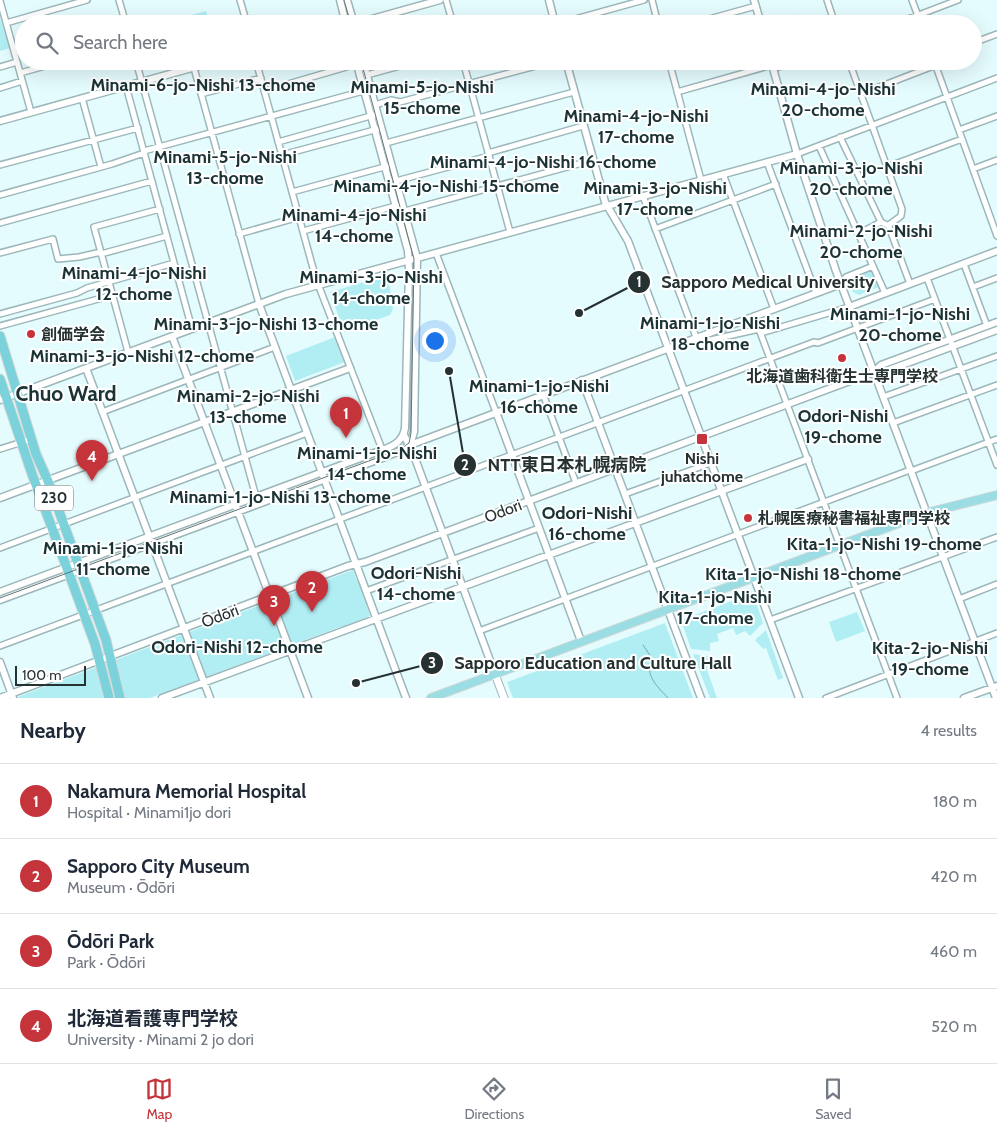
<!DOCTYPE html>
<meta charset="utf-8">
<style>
:root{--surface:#fff;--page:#f2f2f3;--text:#1f2937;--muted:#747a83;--line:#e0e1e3;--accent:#c4343a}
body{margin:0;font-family:Cabin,"Noto Sans JP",sans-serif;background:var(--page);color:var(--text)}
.scale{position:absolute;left:15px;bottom:12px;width:71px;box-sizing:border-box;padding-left:5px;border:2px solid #263132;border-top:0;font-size:14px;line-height:18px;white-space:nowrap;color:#263132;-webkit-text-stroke:4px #fff;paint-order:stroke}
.you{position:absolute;left:434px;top:340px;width:18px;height:18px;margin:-12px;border:4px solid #fff;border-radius:50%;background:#1a73e8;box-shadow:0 0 0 8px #1a73e833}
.badge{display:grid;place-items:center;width:32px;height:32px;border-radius:50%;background:var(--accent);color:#fff;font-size:16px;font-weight:700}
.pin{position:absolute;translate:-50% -41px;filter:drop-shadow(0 1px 2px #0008)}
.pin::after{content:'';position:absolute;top:26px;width:18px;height:15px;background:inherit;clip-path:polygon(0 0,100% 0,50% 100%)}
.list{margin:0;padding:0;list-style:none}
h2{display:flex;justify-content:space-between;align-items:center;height:65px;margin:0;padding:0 20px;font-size:21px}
h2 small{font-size:16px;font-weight:400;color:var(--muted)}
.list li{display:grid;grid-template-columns:32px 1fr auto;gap:15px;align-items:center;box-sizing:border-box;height:75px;padding:0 20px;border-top:1px solid var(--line)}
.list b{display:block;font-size:19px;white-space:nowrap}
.list p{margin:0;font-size:16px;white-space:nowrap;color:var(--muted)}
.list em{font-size:16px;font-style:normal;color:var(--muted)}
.icon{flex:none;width:28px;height:28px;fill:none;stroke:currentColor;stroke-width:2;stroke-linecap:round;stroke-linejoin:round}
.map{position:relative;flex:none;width:997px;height:698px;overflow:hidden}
.search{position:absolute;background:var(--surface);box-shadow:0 5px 20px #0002;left:15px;right:15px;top:15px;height:55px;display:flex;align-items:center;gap:12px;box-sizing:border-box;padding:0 18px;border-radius:28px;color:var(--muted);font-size:19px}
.sheet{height:365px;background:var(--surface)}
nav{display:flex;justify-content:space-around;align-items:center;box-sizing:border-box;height:70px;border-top:1px solid var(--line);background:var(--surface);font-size:14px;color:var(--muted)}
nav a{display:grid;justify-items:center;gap:2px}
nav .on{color:var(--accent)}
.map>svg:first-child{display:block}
</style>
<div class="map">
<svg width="997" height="698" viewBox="0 0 997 698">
<rect width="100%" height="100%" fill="#e5fcfe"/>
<path fill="#b1eef4" d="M206,11L210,24H158Z
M0,18L10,48L0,51Z
M870,269L879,287L859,295L853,292L847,279Z
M388,275L393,309L390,315L344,332L330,292Z
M335,337L345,362L295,381L286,356Z
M353,570L357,581L360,585L370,616C359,620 352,626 340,627L150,698H15Z
M753,593L763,623L750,636L745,631L736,635L733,628L717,634L719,641L710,643V651L691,649L681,620Z
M857,612L865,631L836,642L829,622Z
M665,623L693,698H513L507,682Z
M766,630L783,678L778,680L766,648L763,649L755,640Z
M693,654L709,656L707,670L717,698H710Z"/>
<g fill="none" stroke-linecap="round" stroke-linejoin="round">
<path stroke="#6cabb1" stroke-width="1" d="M643,645L651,657C645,676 656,685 668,698"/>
<g stroke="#9cb7ba" stroke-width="8">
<path id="minor" d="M119,0L126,24
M240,0L247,24
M446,0L453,24
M652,0L658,24
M827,0L835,24
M912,0L921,24
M0,1L31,112
M6,23L87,0
M112,24L125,20
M557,24L644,0
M691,24L756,6
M783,24L795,19
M895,24L958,0
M973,43L997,34
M13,48L24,45
M136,61L258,504
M256,61L316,279L385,457
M463,61L510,232
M669,61L701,180
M849,61L902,209L901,216L890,224L889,227L910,284
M934,61L997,236
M0,67L17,62
M194,68L259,304
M773,69L795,61
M20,73L63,61
M367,75L418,61
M126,86L192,329
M0,88L22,81
M264,91L360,63
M677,92L772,65
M201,94L261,78
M861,94L936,65
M82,98L101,167
M375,105L391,100L400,102L555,61
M959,130L997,116
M840,137L881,222L889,226
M278,142L374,115
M386,143L574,92
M819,146L885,293
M144,151L367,90
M488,153L583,126
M797,154L997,78
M282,155L378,129
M767,162L816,293
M0,165L138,128
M887,167L962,139
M973,169L997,160
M723,174L774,309
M396,181L489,156
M292,192L388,166
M0,195L112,164L144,153
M643,196L696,337
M405,211L593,160
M0,223L152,181
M655,229L776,184
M303,231L399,205
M239,234L299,217
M858,234L881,222
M0,253L53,239L58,259L79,257L101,252
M436,253L496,412
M101,254L167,236
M964,264L987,326
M927,278L997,465
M841,284L846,277L873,266
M973,287L997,278
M0,314L77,293L87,288L174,263
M754,316L897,698
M0,326L113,295
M761,333L849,307
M698,337L706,341L759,329
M128,352L94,227L160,209
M543,394L576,483
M883,397L997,356
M102,412L275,347
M893,423L997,385
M0,449L32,439
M911,471L997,439
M625,494L711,463
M0,548L307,433
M366,591L539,528
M959,599L997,584
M770,620L997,537
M479,631L910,470
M0,646L814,342L818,343L935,299
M826,698L997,633"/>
</g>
<g stroke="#9cb7ba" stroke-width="9">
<path id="tertiary" d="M340,0L346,24
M347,0L354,24
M549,0L555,24
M754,0L761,24
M354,24L440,0
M363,61L417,258L414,432L410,445
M566,61L605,202L628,241L799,698
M771,61L797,154L836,271L996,698
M0,121L217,61
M259,304L406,698
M849,307L997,251
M172,336L308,698
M86,368L210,698
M874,372H883L997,330
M582,380L701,698
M0,400L286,294L797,154
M496,412L581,641
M404,435L413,453L495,674
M0,498L350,368
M0,592L382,450C394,446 403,441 405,428L409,269L408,251L356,61
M0,600L385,457L402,450L410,445L841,284
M0,662L13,698
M0,698L348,566L365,562L874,372L881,365L997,322
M162,698L808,459
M964,698L997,686"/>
</g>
<g stroke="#9cb7ba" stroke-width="9">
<path id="secondary" d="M495,674L504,698"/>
</g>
<g stroke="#d8dada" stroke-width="10">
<path id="primary" d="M431,698L926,513L997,495"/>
</g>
<g stroke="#d8dada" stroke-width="11">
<path id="trunk" d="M0,336L36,454L48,481L106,640L120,698
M0,379L32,474L95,644L109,698"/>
</g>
<use href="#minor" stroke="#fff" stroke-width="5"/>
<use href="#tertiary" stroke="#fff" stroke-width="6"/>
<use href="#secondary" stroke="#fff" stroke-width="7"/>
<use href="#primary" stroke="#9cdde3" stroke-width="8"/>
<use href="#trunk" stroke="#7bd2da" stroke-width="9"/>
<path stroke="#647374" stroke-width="1" d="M344,0L351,24
M0,598L401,449L409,443L411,433L414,259L361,61"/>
</g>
<g fill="#c4343a" stroke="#fff" stroke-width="2">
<circle cx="31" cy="334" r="5"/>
<circle cx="842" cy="358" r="5"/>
<rect x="696" y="433" width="12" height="12" rx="2.5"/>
<circle cx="748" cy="518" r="5"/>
</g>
<g text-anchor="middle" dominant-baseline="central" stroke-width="4" stroke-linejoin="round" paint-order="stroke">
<rect fill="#fff" stroke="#676f70" stroke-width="1" x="35" y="485.5" width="38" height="25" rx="4"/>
<g font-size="15" font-weight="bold" fill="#263132">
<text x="54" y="498">230</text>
</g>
<g font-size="16" font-weight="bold" fill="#263132" stroke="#fff" text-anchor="start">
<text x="41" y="334">創価学会</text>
<text x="842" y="376" text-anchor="middle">北海道歯科衛生士専門学校</text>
<text x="702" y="458" text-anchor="middle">Nishi<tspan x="702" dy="18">juhatchome</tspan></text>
<text x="758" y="518">札幌医療秘書福祉専門学校</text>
</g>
<g font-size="16" fill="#263132" stroke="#fff">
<text transform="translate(503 511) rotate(-21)">Odori</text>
<text transform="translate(220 616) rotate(-21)">Ōdōri</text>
</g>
<g font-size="18" font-weight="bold" fill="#1b3335" stroke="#fff">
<text x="203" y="85">Minami-6-jo-Nishi 13-chome</text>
<text x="422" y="87">Minami-5-jo-Nishi<tspan x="422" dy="21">15-chome</tspan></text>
<text x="823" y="89">Minami-4-jo-Nishi<tspan x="823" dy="21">20-chome</tspan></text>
<text x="636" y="116">Minami-4-jo-Nishi<tspan x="636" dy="21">17-chome</tspan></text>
<text x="225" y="157">Minami-5-jo-Nishi<tspan x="225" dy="21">13-chome</tspan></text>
<text x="543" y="162">Minami-4-jo-Nishi 16-chome</text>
<text x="851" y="168">Minami-3-jo-Nishi<tspan x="851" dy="21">20-chome</tspan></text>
<text x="446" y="186">Minami-4-jo-Nishi 15-chome</text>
<text x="655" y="188">Minami-3-jo-Nishi<tspan x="655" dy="21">17-chome</tspan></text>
<text x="354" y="215">Minami-4-jo-Nishi<tspan x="354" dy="21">14-chome</tspan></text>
<text x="861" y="231">Minami-2-jo-Nishi<tspan x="861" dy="21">20-chome</tspan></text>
<text x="134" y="273">Minami-4-jo-Nishi<tspan x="134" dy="21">12-chome</tspan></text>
<text x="371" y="277">Minami-3-jo-Nishi<tspan x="371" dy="21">14-chome</tspan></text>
<text x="900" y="314">Minami-1-jo-Nishi<tspan x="900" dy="21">20-chome</tspan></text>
<text x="710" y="323">Minami-1-jo-Nishi<tspan x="710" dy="21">18-chome</tspan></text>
<text x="266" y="324">Minami-3-jo-Nishi 13-chome</text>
<text x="142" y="356">Minami-3-jo-Nishi 12-chome</text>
<text x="539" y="386">Minami-1-jo-Nishi<tspan x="539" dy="21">16-chome</tspan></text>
<text x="248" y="396">Minami-2-jo-Nishi<tspan x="248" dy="21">13-chome</tspan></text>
<text x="843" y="416">Odori-Nishi<tspan x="843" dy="21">19-chome</tspan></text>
<text x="367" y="453">Minami-1-jo-Nishi<tspan x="367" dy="21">14-chome</tspan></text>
<text x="280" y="497">Minami-1-jo-Nishi 13-chome</text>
<text x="587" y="513">Odori-Nishi<tspan x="587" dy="21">16-chome</tspan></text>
<text x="884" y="544">Kita-1-jo-Nishi 19-chome</text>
<text x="113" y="548">Minami-1-jo-Nishi<tspan x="113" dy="21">11-chome</tspan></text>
<text x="416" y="573">Odori-Nishi<tspan x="416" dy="21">14-chome</tspan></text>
<text x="803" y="574">Kita-1-jo-Nishi 18-chome</text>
<text x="715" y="597">Kita-1-jo-Nishi<tspan x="715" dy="21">17-chome</tspan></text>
<text x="237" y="647">Odori-Nishi 12-chome</text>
<text x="930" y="648">Kita-2-jo-Nishi<tspan x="930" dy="21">19-chome</tspan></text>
</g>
<g font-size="21" font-weight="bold" fill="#1b3335" stroke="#fff">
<text x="66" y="393">Chuo Ward</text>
</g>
</g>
<path fill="none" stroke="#263132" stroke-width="2" d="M579 313L639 282M449 371L465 465M356 683L432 663"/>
<g fill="#263132" stroke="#fff" stroke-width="2">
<circle cx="579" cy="313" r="5"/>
<circle cx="449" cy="371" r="5"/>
<circle cx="356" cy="683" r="5"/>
<circle cx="639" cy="282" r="12"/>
<circle cx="465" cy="465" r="12"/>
<circle cx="432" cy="663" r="12"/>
</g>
<g font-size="15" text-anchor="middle" font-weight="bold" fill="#fff">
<text x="639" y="287">1</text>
<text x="465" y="470">2</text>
<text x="432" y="668">3</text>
</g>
<g font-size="18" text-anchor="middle" font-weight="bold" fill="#263132" stroke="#fff" stroke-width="4" stroke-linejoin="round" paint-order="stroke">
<text x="768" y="288">Sapporo Medical University</text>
<text x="567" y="471">NTT東日本札幌病院</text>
<text x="593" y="669">Sapporo Education and Culture Hall</text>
</g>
</svg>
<div class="scale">100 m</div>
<div class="you"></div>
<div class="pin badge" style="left:346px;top:438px">1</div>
<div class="pin badge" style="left:312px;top:612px">2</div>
<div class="pin badge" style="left:274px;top:626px">3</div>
<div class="pin badge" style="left:92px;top:481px">4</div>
<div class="search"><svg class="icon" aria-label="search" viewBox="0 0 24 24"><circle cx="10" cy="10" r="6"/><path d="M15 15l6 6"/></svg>Search here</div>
</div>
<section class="sheet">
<h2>Nearby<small>4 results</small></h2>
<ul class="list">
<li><span class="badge">1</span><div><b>Nakamura Memorial Hospital</b><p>Hospital · Minami1jo dori</p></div><em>180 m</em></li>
<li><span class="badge">2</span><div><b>Sapporo City Museum</b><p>Museum · Ōdōri</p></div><em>420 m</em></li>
<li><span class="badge">3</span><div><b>Ōdōri Park</b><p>Park · Ōdōri</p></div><em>460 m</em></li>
<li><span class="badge">4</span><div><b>北海道看護専門学校</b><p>University · Minami 2 jo dori</p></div><em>520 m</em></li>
</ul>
</section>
<nav>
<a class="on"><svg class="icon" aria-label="map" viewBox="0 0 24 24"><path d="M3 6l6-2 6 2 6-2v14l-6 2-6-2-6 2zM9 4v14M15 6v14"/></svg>Map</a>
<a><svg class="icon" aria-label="directions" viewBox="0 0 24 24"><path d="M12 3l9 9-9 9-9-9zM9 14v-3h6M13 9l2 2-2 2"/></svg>Directions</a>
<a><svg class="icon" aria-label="saved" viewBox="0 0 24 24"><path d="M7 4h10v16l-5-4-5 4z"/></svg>Saved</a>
</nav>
